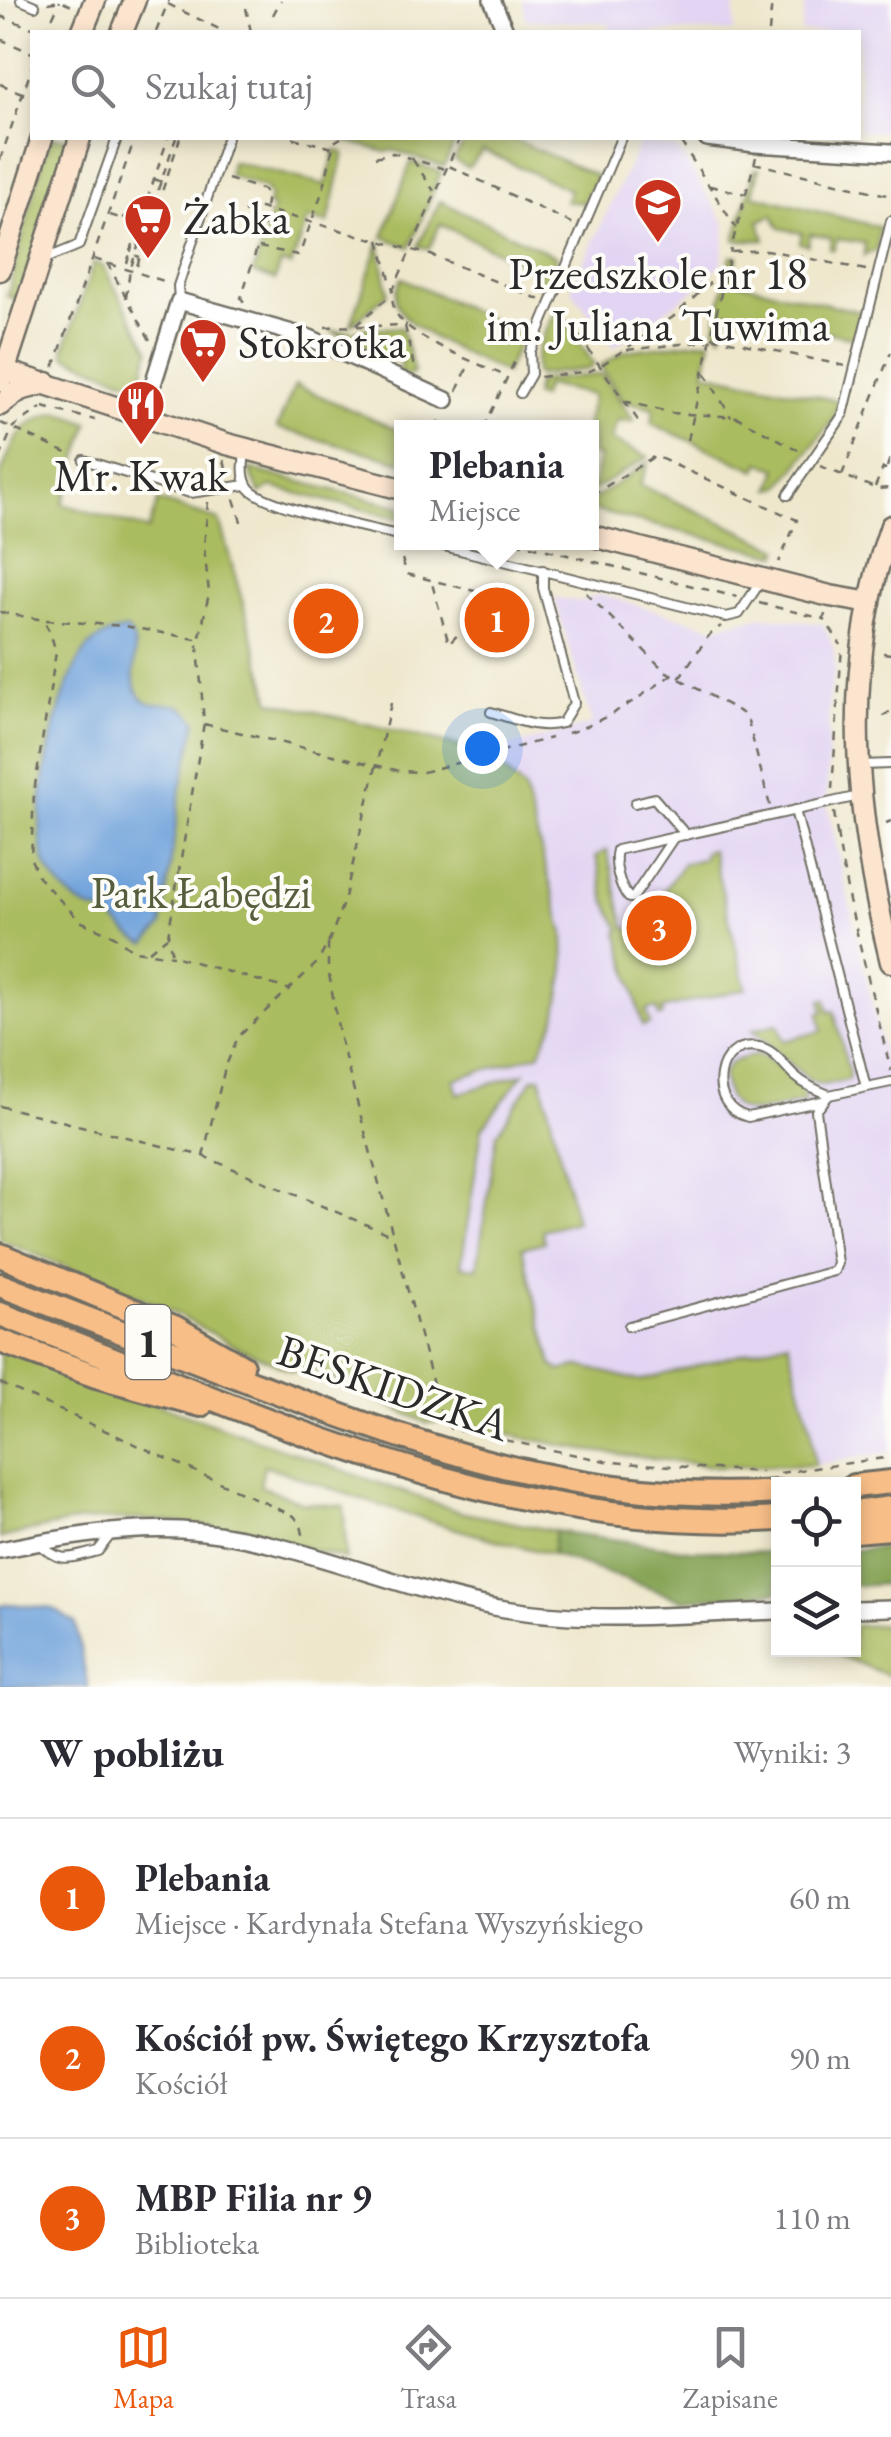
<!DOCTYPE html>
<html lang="pl">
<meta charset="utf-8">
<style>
:root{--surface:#fff;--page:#f2f2f3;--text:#2b2b33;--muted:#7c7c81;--line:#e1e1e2;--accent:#ea580c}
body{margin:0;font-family:"EB Garamond",serif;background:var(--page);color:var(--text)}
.controls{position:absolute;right:30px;bottom:30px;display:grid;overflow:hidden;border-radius:0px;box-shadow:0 5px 15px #0003}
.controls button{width:90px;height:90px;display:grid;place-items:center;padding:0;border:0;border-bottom:2px solid var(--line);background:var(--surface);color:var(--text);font:50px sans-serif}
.you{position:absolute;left:482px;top:748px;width:35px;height:35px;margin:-25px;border:8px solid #fff;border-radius:50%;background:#1a73e8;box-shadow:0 0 0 15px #1a73e833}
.badge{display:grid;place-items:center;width:65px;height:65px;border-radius:50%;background:var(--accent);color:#fff;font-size:32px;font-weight:700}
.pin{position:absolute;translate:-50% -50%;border:5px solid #fff;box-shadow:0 2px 10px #0006}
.popup{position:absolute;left:394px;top:420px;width:205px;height:130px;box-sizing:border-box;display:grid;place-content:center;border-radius:0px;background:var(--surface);filter:drop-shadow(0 2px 8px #0005);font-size:32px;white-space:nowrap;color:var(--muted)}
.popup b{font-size:38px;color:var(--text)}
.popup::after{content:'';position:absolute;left:50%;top:100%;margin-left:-20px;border:20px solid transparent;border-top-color:var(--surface)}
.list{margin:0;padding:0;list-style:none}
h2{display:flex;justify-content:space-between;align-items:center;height:130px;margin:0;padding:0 40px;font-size:42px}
h2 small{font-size:32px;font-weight:400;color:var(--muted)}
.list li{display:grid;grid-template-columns:65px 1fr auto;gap:30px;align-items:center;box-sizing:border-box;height:160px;padding:0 40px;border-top:2px solid var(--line)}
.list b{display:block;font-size:38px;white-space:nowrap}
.list p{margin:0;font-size:32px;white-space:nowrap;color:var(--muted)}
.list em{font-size:32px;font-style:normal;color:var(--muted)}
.icon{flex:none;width:55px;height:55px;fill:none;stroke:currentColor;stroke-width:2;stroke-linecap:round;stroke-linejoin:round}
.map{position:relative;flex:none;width:891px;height:1687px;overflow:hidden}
.search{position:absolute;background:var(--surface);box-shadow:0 5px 15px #0003;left:30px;right:30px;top:30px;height:110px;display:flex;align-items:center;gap:25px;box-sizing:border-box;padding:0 35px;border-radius:0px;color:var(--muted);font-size:38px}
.sheet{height:610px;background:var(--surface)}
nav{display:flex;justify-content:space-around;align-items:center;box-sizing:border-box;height:140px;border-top:2px solid var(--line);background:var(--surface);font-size:28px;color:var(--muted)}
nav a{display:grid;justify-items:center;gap:5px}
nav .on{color:var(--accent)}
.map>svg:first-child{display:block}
</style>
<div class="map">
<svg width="891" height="1687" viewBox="0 0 891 1687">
<rect width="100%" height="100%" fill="#fdfcf7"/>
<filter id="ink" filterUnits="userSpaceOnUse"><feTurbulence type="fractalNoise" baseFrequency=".01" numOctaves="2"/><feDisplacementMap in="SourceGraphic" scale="20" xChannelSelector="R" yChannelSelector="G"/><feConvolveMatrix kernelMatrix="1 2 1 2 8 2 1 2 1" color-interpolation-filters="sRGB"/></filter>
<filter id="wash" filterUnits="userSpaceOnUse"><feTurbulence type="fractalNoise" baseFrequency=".0048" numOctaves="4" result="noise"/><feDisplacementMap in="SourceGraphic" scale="40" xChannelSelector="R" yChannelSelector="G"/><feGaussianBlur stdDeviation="2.25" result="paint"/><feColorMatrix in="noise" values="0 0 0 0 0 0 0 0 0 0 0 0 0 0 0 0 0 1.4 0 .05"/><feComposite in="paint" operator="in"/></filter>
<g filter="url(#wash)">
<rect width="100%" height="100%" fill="#eee7cc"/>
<path fill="#e2d4f3" d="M523,0H735L734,32H610V23L526,20Z
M806,0H891V132L859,131L858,32H801Z
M641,140L679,150L726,225L722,262L694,290L614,347L571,289Z
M599,594L714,627L762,616L823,624L834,649L835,672L829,697L827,803L891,1088V1452L815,1465L720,1467L585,1450L454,1424L429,737L487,753L592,724L554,597L581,602Z"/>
<path fill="#aabc60" stroke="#6a7446" stroke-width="2.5" d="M51,138H74L18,300L7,296C23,243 32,189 51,138Z
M349,138H457L444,167L393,150L386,152L343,140Z
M466,138H511L597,176L584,203L565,201L570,190L483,150L468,168L454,160Z
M335,150L344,153L328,223L308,219L291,266L281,263L275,280L253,273L273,208L268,206L270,195L265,188L229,175L231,161L326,185Z
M411,162L441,172L410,247L383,237Z
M755,169H759L753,195L879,227L877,250L864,255L865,243L837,239L834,249H830L831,238L810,234L808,245L800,243L802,233L779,228L773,215L759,221L765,240H735Z
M440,201L557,257L545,288L538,284L540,272L440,224L429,249L418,246Z
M379,243L388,293L351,325Z
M731,256H738L733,281L860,312L855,338L728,312L721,335L715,328Z
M94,262L103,266L150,350L139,385L65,356L64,350Z
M402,278L523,335L505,373C479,359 412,334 399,308C393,296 397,288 402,278Z
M557,310L594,364L589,369L536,375C533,350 545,331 557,310Z
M363,328H402L414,372L409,376L398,373L402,362L331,331L355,332Z
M711,340L705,372L839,401L833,420L781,486L771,489L778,468L760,463L757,470L652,424L654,408L624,401L600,366L625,351Z
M593,375H602L633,419L632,421L617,420L611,440L648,457L592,491L599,457L592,454V428L586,427L593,395L546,385L541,398L534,395L538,381Z
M295,385L402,432V462L277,428Z
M59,412L89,423L63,504L148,530L158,501L219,520L271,701L487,753L524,789L564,933L565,970L556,1018L539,1054L454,1079L458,1094L524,1073L482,1128L461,1266L477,1268L497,1134L533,1078L541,1077L576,1221L542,1230L544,1242L522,1248L553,1367H557L559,1371L580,1366L640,1381L788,1341L811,1430L815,1465L720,1467L585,1450L443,1421L426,1423L308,1367L293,1371L235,1346L163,1307L0,1240V476C15,440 18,421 59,412Z
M648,463L640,485L780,549L778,555L592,510V500Z
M249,469L401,507L399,518L271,487L260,494Z
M607,850L625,927L630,929L638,927L683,864L704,858V852L712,850L746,988L662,1009L663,1016L659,1017L657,1008L646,1010L650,1024L643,1026L618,932L621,930L606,901L596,856Z
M826,999L829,1012L834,1011L849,1073L848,1080L822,1085L810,1081L752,1030L778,1024L784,1041L822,1031L819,1013L824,1012L821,1000Z
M757,1054C775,1060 802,1083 806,1101C767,1109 726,1131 723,1073L731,1062Z
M0,1348L460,1512L555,1531L552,1554C454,1532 359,1499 264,1465L260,1486L304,1503L344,1506L346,1559C262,1537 172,1512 84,1521C56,1524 28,1532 0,1538Z
M891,1624V1677L826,1650H854V1626Z"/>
<path fill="#87a456" stroke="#596840" stroke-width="2.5" d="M555,1531L689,1550L778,1553V1592L683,1600L552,1554Z
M891,1546V1584L854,1586V1550Z"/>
<path fill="#70a2db" stroke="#4e6683" stroke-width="2.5" d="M127,629C145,648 124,677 141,697C152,709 166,702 179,706C185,708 192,716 197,721L181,788L162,926L146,944C130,938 122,926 109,916C102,910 96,912 88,908C71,901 54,881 46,865C28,822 57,684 87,649C98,636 111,633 127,629Z
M12,1604L54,1609L75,1623L88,1687H0V1606Z"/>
</g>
<g filter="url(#ink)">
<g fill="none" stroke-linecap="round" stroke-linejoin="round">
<g stroke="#6f6d63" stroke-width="12">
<path id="lane" d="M21,0L35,6
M43,260L79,245L117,138
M179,300L178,286L227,138
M520,393L531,374L530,352L621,138
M246,449C243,462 241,477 249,488C264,507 373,529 402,536
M84,460L190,493L246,485
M788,495L843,415L891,221
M428,542L726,617L739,614L761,581
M491,712C515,719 538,730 562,723L574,703L543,588V570
M861,765L891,764
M635,803L654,798L686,835
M795,810L866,1087
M674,837L633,898H629C620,888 613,863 617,850L859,796
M822,1101L748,1117C705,1107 715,1039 759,1047C774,1049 784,1066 795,1076C805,1085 817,1090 829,1095
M629,1326L834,1271L837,1263L816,1111L829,1095L891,1082
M38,1542C60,1565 70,1558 98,1551L112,1533"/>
</g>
<g stroke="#6f6d63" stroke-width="20">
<path id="street" d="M492,0L506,32
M707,138L755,144L891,152
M143,416L179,301L310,338L446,400
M0,1550C60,1538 118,1527 181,1530C288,1536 398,1591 505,1609C596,1624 688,1614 778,1611
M854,1609L891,1608"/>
</g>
<g stroke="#6f6d63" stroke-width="25">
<path id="secondary" d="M82,32L95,0
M122,32L135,0
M0,270L42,138
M0,369L227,444L402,489
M1,381L80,138
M0,405L20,390L47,383
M891,526C839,670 855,817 891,962
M592,536L830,596L870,603"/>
</g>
<g stroke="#6f6d63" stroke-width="28">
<path id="primary" d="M0,1255L176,1328L242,1366
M0,1285C83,1317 165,1349 248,1381C427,1449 583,1505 778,1492
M0,1314C249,1410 504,1537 778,1519
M0,1341L96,1376L201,1405
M854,1486L891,1482
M854,1513L891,1508
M854,1531L891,1528"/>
</g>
<path stroke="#6f6d63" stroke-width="2.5" stroke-dasharray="8 8" stroke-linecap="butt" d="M48,3L60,1L74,7
M168,4L225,32
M246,8L251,32
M273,15L281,0
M0,16L43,32
M46,32L60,1
M156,32L169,0
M769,32L772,0
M0,39L32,53
M0,84L22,93
M293,138L333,148
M460,138L393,290C392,298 392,305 396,313C412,340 479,363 507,377
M681,142L736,228
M375,157L393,153L445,169
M0,160L32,67
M413,160L434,191
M754,163L891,196
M449,166L573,224
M228,179L264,190L267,195L265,208
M710,186L746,194
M244,212L256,207L431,255L541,300
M110,215L145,226
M142,215L168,138
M379,240L393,290
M733,241L756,157
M259,247L298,255L300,253L324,187L334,142L341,138
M732,252L767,250L866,270
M94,259L167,282
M107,263L150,340
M127,263L130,254
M137,266L180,138
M126,297L130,270L176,138
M244,302L241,298L269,211
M560,309L642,426
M356,325L391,295
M405,326L414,367
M325,327L407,325
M712,337L845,366
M627,350L708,341
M54,367L135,138
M705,373L731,417
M540,377L590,371L600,366L673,317L727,267
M457,391L470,362
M624,401L672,413L737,417L802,452
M43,407L95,420
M1,423L71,455
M436,428L441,416
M484,428L517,356
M688,440L731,249
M0,458L13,427L41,408
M224,460L228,476
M820,466L877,489L891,488
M887,467L891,454
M842,475L891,352
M875,487L883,468L891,471
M592,495L655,456L797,520L779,562
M234,499L243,528
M208,502L204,547L209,593L198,646L204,723L168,936L171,951L177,957L291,990
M515,542L737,597
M397,544L407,574L494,596L449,644L431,580
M586,593L665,671L742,713L748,721L770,806
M759,603L824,619
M0,612L43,620L50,632L56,652L34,792L31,859L39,878L80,921L114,936L134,951L173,956
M825,614L824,619L841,645
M46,620L124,626L196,639
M883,653L891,654
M679,678L710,634L721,626
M883,716L891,711
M204,724L400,771L423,772L551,738
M568,733C607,720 638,699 671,675
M832,789L842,646
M834,812L837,834L847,832
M886,823L891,821
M837,834L849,901L891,1071
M328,943V968L340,1039L443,1421L451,1429L610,1462L762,1472
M149,951L167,937
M0,1106L203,1156L391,1235
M203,1156L225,1068L238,1037L318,962L331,937L345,897L392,699
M0,1383L294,1516L301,1525L304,1539
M780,1473L891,1457"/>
<use href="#lane" stroke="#fff" stroke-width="8"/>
<use href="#street" stroke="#fff" stroke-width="15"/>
<use href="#secondary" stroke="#fce5cf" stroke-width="20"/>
<use href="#primary" stroke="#f7be88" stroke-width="22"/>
<path stroke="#6f6d63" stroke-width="2.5" stroke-dasharray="8 8" stroke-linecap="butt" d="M154,179L165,183
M144,211L154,214
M123,217L151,225
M138,229L130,254L140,257"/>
</g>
</g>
<defs>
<g id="school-pin" transform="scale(2.5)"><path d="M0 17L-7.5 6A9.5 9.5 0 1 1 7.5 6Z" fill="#c8321e" stroke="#fdfcf7"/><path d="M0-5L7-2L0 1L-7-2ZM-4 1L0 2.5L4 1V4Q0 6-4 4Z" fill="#fff"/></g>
<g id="supermarket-pin" transform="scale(2.5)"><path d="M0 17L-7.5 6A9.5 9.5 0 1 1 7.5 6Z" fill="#c8321e" stroke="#fdfcf7"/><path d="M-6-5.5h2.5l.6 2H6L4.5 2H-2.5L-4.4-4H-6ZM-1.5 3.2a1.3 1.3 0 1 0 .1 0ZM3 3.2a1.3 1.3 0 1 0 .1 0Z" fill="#fff"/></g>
<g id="restaurant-pin" transform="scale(2.5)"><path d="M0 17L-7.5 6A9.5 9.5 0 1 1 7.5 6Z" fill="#c8321e" stroke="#fdfcf7"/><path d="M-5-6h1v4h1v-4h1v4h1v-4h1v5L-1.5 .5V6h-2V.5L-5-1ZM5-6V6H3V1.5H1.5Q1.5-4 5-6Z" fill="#fff"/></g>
</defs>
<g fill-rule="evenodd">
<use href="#school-pin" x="658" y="202"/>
<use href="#supermarket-pin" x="148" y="218"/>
<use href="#supermarket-pin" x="203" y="342"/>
<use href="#restaurant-pin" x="141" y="404"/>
</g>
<g text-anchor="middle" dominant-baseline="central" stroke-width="8" stroke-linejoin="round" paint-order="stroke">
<rect fill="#fdfcf7" stroke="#6a6a68" stroke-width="2.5" x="125.5" y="1305" width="45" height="74" rx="8"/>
<g font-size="42" font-weight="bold" fill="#2b2b2b">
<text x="148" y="1342">1</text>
</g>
<g font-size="45" fill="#2b2b2b" stroke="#fdfcf7" text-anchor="start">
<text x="183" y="218">Żabka</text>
<text x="658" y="273" text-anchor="middle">Przedszkole nr 18<tspan x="658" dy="52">im. Juliana Tuwima</tspan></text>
<text x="238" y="342">Stokrotka</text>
<text x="141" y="475" text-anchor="middle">Mr. Kwak</text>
</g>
<g font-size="45" fill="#575e3e" stroke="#fdfcf7">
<text x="201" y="892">Park Łabędzi</text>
</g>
<g font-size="45" fill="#2b2b2b" stroke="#fdfcf7">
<text transform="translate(394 1387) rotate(19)">BESKIDZKA</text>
</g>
</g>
</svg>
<div class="controls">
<button><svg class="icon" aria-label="locate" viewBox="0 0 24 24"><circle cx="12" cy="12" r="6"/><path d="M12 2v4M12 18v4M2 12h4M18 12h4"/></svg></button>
<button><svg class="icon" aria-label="layers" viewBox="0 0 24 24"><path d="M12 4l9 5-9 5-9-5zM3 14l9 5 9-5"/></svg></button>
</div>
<div class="you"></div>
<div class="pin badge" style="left:497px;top:620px">1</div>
<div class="popup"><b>Plebania</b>Miejsce</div>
<div class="pin badge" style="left:326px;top:621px">2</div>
<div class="pin badge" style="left:659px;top:928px">3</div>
<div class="search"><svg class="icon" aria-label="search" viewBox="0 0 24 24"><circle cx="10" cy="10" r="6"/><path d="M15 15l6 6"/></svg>Szukaj tutaj</div>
</div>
<section class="sheet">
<h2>W pobliżu<small>Wyniki: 3</small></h2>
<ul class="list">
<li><span class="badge">1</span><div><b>Plebania</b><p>Miejsce · Kardynała Stefana Wyszyńskiego</p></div><em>60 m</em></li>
<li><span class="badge">2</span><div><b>Kościół pw. Świętego Krzysztofa</b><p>Kościół</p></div><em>90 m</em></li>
<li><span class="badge">3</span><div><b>MBP Filia nr 9</b><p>Biblioteka</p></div><em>110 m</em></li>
</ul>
</section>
<nav>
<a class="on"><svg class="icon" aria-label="map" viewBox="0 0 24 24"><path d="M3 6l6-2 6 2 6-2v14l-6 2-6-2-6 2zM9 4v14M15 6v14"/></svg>Mapa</a>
<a><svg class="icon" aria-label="directions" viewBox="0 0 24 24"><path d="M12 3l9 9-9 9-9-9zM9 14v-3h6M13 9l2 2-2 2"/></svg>Trasa</a>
<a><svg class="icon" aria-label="saved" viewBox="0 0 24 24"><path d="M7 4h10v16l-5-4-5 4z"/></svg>Zapisane</a>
</nav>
